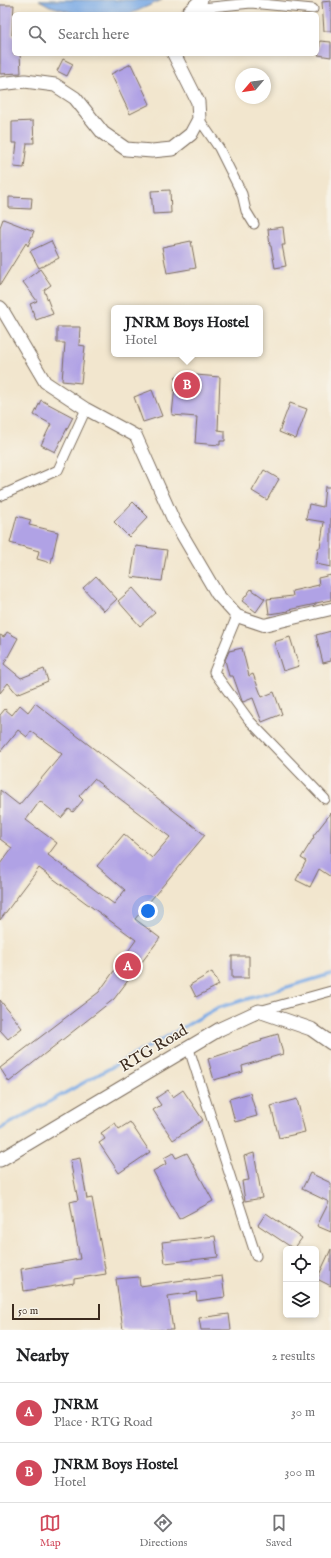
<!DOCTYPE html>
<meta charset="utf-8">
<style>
:root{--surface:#fff;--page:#f6f6f6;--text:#202124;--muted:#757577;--line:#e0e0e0;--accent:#d1495b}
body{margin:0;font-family:"IM FELL English",serif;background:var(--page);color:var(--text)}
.controls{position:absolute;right:12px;bottom:12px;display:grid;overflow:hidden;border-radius:6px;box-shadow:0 2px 6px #0003}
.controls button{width:36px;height:36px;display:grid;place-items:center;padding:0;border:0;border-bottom:1px solid var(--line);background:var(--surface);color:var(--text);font:20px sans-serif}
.compass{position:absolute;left:235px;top:68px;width:36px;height:36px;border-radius:50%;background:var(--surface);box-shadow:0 2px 6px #0003;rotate:241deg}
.scale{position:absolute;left:12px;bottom:10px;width:88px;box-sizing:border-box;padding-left:4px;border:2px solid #3b2a1e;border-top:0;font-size:11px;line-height:14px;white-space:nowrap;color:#3b2a1e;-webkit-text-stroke:3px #f7f3e8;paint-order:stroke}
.you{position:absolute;left:148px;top:911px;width:14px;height:14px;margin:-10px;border:3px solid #fff;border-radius:50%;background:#1a73e8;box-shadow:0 0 0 6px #1a73e833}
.badge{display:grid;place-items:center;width:26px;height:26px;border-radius:50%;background:var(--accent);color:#fff;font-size:13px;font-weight:700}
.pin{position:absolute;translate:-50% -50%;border:2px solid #fff;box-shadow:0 1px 4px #0006}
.popup{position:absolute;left:111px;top:305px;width:152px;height:52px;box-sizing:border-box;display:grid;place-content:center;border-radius:6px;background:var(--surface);filter:drop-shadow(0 1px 3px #0005);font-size:13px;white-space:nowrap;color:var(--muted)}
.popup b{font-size:15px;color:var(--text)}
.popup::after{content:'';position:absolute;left:50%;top:100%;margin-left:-8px;border:8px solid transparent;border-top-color:var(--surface)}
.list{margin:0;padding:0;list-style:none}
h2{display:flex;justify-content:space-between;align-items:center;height:52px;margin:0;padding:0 16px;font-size:17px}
h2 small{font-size:13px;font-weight:400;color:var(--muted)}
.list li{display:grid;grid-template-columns:26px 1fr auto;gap:12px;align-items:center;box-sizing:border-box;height:60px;padding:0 16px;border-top:1px solid var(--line)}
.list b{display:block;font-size:15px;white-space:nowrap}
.list p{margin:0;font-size:13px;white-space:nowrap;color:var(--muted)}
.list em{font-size:13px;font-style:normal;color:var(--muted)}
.icon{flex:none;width:22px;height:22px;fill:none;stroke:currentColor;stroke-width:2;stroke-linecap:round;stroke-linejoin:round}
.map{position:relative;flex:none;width:331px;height:1330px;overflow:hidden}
.search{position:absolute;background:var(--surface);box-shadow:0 2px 6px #0003;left:12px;right:12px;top:12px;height:44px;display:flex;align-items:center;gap:10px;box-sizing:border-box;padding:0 14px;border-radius:6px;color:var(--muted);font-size:15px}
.sheet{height:172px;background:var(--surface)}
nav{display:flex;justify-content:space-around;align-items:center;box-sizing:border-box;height:56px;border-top:1px solid var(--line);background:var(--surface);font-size:11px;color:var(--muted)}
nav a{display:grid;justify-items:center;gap:2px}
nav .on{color:var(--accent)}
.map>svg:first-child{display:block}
</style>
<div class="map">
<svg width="331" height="1330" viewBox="0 0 331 1330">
<rect width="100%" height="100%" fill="#f7f3e8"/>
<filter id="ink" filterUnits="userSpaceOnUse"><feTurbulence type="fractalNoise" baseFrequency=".025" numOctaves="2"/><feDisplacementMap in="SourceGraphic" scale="8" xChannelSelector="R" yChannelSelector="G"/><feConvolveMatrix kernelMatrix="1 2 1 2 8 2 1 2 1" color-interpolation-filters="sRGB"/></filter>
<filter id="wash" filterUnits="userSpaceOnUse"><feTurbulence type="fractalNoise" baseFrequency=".012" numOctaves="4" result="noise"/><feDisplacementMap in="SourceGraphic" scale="16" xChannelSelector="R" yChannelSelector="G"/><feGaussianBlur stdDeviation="0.9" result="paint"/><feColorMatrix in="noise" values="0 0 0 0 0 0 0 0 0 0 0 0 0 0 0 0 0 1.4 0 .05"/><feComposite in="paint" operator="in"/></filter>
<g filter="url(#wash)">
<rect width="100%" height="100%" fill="#f2e6ce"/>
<path fill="#7baae5" stroke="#5b6a82" d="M39,0H162L130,14H77L50,6Z"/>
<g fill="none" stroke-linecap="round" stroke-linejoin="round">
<path stroke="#7baae5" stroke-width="3.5" d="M0,1129L168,1036L217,1008L331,974"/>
</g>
<g id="blocks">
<path fill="#b0a2e5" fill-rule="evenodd" d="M331,1V31H324L322,2Z
M0,5H14L12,35H14V54H20L21,73L0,74Z
M320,41L331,42V57L318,55Z
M63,59L73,64L67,76L57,71Z
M131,64L150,104L130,114L111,74Z
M33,121L34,143H27L24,168L14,167L17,143H12V122Z
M170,190L171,213L153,214L151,191Z
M9,197L32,198L31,209L9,208Z
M3,219L34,231L28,246L26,243L0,285V227Z
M283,227L285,245H282L286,266L275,268L271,246H270L268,229Z
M51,241L59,258L39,268L30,251Z
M191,241L196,268L167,273L162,247Z
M40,269L51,285L44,290L53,314L36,320L30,304L37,301L23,282Z
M57,327H80L79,345L85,346L81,383L62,381L65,343H57Z
M196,375L220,377L218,430L225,431V441H220V445L195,443L197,417L172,415L176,376L195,378Z
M152,390L162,416L143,422L134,397Z
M41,400L73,417L55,452L41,445L51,424L34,415Z
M290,403L307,409L296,439L279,432Z
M264,470L279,479L267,500L252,491Z
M325,487H331V567L316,564L318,548H320L324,522L306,519L309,504L323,507Z
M133,502L148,517L129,537L114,522Z
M17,516L31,520L29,525L58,532L51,563L37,559L39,551L10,543Z
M136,546L167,550L162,581L131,577Z
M331,575V600L316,603V604L288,610L289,611L269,614L267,599L293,596L292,591L319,585L318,578Z
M96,576L117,599L104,611L83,588Z
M133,588L155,613L140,626L118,601Z
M251,589L265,599L256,612L242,601Z
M331,631V661L323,663L316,635Z
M7,632L18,638L4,664L21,678L44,669L48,681L17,694L8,683L0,693V635L4,637Z
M290,637L299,666L283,671L274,642Z
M242,648L249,676L253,674L262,697L274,692L282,714L262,722L253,698L243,702L242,701L233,676H229L225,660L229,651Z
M35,703L205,835L135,919L160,938L114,999L9,1082L0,1068L99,992L136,940L39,868L0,920V864L12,848L0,839V790L19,805L62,754L31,731L27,737L18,730L0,752V715L5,709L12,715L20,705L28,712ZM94,779L170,837L152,858L124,834L97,866L125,890L114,904L48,855L57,843L26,820L40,801L61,818L69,809L73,812L83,800L79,796Z
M331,813V877L319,869L310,887L296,880L306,861L301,858L314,837L313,836Z
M232,956H249V978H232Z
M212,972L219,985L196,997L190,985Z
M0,1000L22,1028L8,1039L0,1030Z
M278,1034L283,1054L242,1066L243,1072L214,1080L208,1059L242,1048V1047L262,1041L261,1039Z
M168,1090L173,1097L183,1090L203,1120L173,1140L153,1110L161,1105L156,1098Z
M250,1093L257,1116L235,1122L229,1099Z
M297,1099L305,1132L279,1138L271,1106Z
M130,1122L150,1152L119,1173L99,1143L105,1139L101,1133L115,1123L119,1129Z
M173,1153L176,1158L187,1153L213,1201L179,1219L153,1171L166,1164L164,1158Z
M254,1153L262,1198L245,1201L242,1181L249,1180L244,1156Z
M80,1158L87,1199L92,1198L106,1274L74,1279V1283L24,1291L21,1269L80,1259L70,1202L78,1200L70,1160Z
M310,1173L331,1183V1232L317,1226L329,1202L302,1189Z
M266,1213L302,1238L294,1249L258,1225Z
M215,1236L218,1257L165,1263L162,1242Z
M331,1249V1286L317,1279Z
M222,1276L225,1297L197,1301L196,1292L168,1296L173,1330H123L116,1279L139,1277L140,1286L191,1279V1280Z
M229,1314L231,1330H201L199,1318Z"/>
</g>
</g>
<g filter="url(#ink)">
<use href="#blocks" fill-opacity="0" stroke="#7b6c5c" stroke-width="1"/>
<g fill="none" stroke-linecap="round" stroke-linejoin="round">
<g stroke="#7b6c5c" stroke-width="11">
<path id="minor" d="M192,9L251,3L313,9
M199,119L219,148L242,194L246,211L254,224
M0,496L58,470L86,409
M237,616L214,672L249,720L325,799
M259,1011L331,991
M189,1049L256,1256"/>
</g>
<g stroke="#7b6c5c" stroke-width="14">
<path id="tertiary" d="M0,307L2,309L45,382L86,409L136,436L173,519L217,594L237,616L264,625L331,609"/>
</g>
<g stroke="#7b6c5c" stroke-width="15">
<path id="secondary" d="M187,14L201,0
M0,84L25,81L55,85L75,98L103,133L126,149L152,151L172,149L191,134L199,119L198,102L174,54
M0,1160L220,1029L259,1011L311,1029L331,1043"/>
</g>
<use href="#minor" stroke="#fff" stroke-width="9"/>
<use href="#tertiary" stroke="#fff" stroke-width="12"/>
<use href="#secondary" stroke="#fff" stroke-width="13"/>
</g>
</g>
<g text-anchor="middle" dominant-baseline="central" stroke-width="3" stroke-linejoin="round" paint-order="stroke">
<g font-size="16" fill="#3b2a1e" stroke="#f7f3e8">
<text transform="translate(154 1049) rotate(-31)">RTG Road</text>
</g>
</g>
</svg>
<div class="controls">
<button><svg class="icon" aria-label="locate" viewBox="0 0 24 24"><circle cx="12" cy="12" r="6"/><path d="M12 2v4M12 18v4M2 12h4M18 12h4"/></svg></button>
<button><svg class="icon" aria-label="layers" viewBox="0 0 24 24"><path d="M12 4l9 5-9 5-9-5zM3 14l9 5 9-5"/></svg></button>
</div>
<svg class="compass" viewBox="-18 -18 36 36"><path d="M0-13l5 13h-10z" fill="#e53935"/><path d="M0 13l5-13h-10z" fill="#757577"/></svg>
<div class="scale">50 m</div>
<div class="you"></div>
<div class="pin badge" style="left:128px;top:966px">A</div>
<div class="pin badge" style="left:187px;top:385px">B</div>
<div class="popup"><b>JNRM Boys Hostel</b>Hotel</div>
<div class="search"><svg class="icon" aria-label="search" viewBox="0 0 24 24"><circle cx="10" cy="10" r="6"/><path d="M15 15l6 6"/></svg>Search here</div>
</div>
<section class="sheet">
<h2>Nearby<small>2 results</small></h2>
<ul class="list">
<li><span class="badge">A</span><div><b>JNRM</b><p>Place · RTG Road</p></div><em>30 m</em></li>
<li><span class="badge">B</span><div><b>JNRM Boys Hostel</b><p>Hotel</p></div><em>300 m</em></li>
</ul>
</section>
<nav>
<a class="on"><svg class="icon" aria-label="map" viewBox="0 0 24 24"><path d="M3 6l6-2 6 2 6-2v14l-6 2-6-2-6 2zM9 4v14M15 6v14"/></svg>Map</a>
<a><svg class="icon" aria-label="directions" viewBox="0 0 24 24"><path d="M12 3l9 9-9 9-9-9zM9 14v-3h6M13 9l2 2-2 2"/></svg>Directions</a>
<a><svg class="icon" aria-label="saved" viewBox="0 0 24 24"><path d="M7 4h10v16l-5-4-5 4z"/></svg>Saved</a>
</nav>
